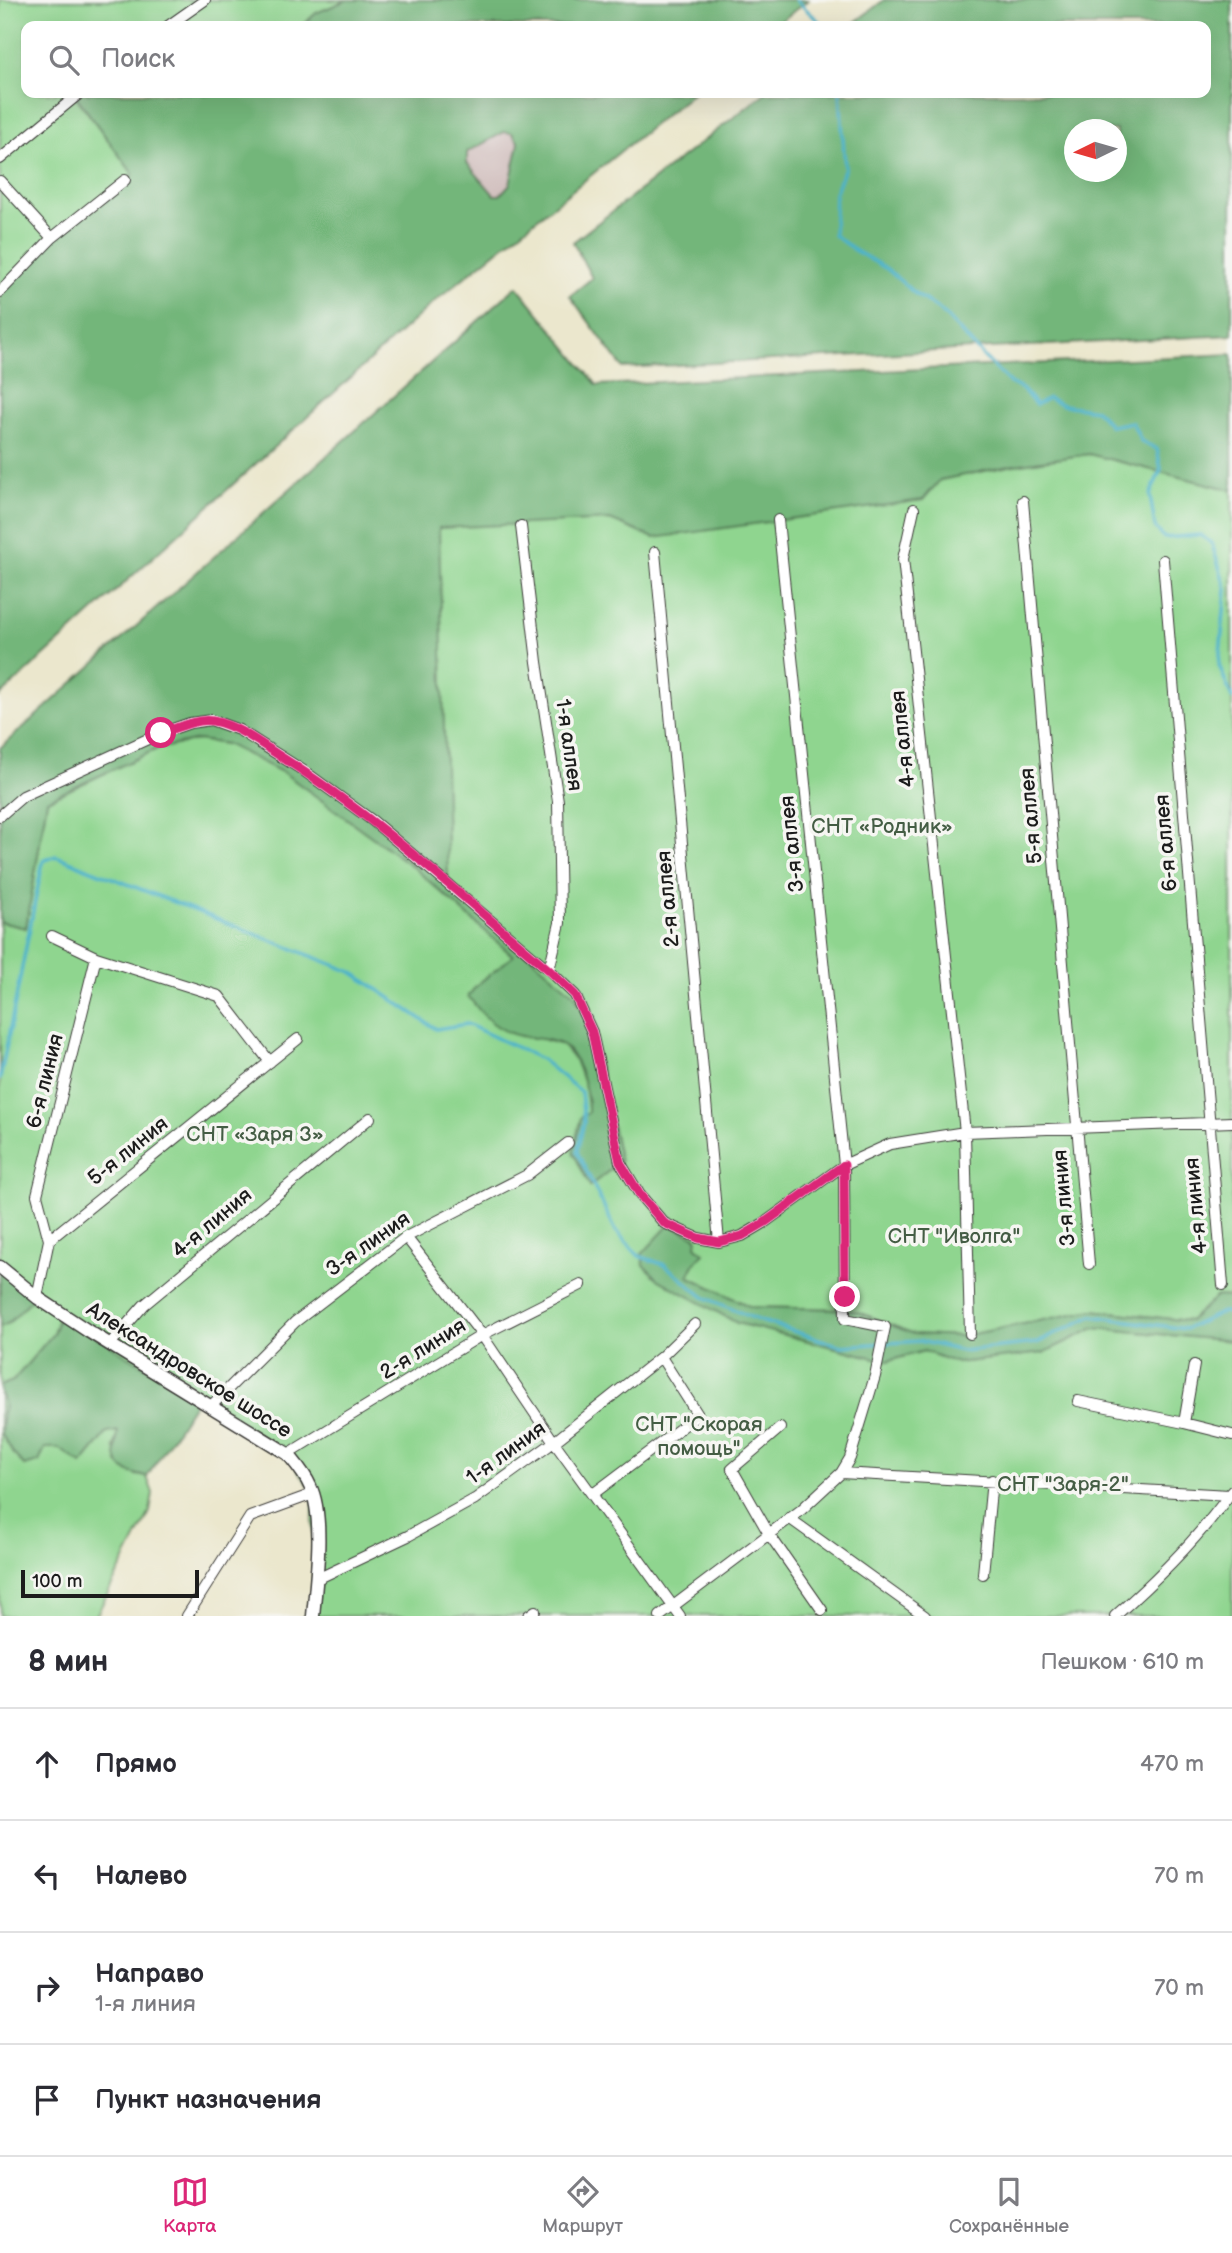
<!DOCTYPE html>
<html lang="ru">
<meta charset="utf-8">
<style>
:root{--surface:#fff;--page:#f7f7f7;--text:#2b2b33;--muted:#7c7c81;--line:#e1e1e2;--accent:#db2777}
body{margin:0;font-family:"Balsamiq Sans",sans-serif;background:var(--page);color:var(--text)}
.compass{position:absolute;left:1064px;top:119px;width:63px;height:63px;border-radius:50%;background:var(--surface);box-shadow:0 7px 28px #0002;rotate:265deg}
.scale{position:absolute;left:21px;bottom:18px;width:178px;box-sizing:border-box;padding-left:7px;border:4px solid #1c1c1c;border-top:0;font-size:19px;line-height:24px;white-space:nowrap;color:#1c1c1c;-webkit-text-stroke:5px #f6f6f2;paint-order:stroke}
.stop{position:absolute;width:21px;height:21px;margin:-16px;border:5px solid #db2777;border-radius:50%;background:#fff}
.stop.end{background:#db2777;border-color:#fff;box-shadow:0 2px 7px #0008}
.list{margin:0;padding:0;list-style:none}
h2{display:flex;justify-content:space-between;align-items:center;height:91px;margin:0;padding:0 28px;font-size:30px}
h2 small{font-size:23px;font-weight:400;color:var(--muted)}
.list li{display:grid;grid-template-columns:46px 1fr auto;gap:21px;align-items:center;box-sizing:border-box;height:112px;padding:0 28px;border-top:2px solid var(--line)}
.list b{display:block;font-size:26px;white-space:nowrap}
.list p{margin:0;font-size:23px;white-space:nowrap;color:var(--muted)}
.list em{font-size:23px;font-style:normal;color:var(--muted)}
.icon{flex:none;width:38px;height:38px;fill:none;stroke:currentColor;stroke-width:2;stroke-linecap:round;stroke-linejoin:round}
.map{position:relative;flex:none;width:1232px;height:1616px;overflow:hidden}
.search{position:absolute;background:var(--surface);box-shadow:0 7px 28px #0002;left:21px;right:21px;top:21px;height:77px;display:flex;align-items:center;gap:18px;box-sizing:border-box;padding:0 24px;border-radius:14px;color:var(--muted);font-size:26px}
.sheet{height:539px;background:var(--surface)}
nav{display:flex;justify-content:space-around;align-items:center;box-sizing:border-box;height:98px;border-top:2px solid var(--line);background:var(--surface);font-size:19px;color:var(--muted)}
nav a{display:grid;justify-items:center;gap:4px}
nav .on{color:var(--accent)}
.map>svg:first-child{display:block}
</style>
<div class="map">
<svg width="1232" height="1616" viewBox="0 0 1232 1616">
<rect width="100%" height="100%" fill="#f6f6f2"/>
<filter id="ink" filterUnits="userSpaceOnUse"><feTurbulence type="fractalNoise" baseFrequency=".0143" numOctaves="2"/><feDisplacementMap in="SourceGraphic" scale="14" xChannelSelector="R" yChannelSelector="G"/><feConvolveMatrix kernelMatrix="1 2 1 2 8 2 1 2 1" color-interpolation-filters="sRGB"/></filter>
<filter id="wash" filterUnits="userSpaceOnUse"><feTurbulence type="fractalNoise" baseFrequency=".00686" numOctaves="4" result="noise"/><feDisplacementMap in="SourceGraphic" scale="28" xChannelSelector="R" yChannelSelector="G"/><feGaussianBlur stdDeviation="1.57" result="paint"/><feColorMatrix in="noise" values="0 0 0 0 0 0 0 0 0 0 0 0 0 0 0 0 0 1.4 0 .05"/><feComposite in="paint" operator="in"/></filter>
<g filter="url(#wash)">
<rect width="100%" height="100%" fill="#ebe7cd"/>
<path fill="#d1bfbe" d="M504,132L512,133L519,143L510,184L500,195H494L466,162L467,152Z"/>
<path fill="#8fd58f" stroke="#567856" stroke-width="2" d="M0,0H347L316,13L302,26H26V93H81L76,97L133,174L0,292Z
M1089,454L1232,490V1297L1217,1296L1189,1321L1093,1310L963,1336L914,1334L858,1312L841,1309L751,1307L688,1276L696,1261L653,1275L737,1323L888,1361L924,1351L957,1363L1043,1353L1095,1328L1232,1341V1616H313V1492L286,1453L57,1321L53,1334L13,1381L0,1386V1327L9,1323L0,1267V922L26,928L47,800L157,749L198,740L226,744L284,773L412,866L513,956L478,984L545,1040L562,1045L576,1062L586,1090L588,1108V1113L580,1126L590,1185L620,1162L592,1032L448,885L438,527L610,520L654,538L1014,465Z
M0,1393L4,1402L1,1433L45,1448H59L82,1464L107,1433L119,1431L114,1448L136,1475L147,1477L153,1493L150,1512L96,1616H0Z"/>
<path fill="#73b67a" stroke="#48694b" stroke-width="2" fill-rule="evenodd" d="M347,0H808L775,26H302L316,13Z
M884,0H1232V335L623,368L570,296L592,278L573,242L765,93H1206V26H850ZM1074,130H1116V172H1074Z
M81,93H202L204,95L220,93H693L435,301L0,696V292L50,240L133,174L76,96ZM504,132L512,133L519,143L510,184L500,195H494L467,163V152Z
M517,286L597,385L1232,354V490L1089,454L1014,465L940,480L923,500L654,538L610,520L439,528L448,885L575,995L592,1032L620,1162L590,1186L573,1152L581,1117L588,1113C589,1095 578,1053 561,1044C546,1037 527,1039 513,1034C492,1027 480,1012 468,996L478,984L513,956L412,866L284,773L226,744L198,740L157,749L47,800L26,928L0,922V748Z
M669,1225L697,1237L696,1246L704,1253L696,1261L688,1276L751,1307L841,1309L858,1312L914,1334L963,1336L1093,1310L1189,1321L1217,1296L1232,1297V1341L1095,1328L1043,1353L957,1363L924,1351L888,1361L879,1359L737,1323L659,1280L644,1265L642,1254Z
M0,1267L34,1297L9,1323L0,1327Z
M60,1314L197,1399L147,1477C113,1471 114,1461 118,1431L107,1433L82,1464L58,1448H45L39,1462L24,1466L13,1453L1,1433L4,1403L0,1393V1386L13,1381L53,1334Z"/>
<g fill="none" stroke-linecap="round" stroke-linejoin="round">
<path stroke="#4bb2ca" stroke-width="3.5" d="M796,0L824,26
M840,93L845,168L835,193L834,235L854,250L887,269L913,292L942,312L982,355L1010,383L1022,389L1036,405L1048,398L1063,405L1096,410L1111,426L1132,422L1141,441L1157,449L1161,469L1150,495L1155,527L1164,538L1201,535L1212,544L1226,589L1219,665L1232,698
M0,1079L43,861L56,856L352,972L436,1029L467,1024L541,1059L581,1092L584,1122L577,1152L616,1231L639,1256L665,1265L704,1297L758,1320L841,1346L920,1341L962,1351L1037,1343L1092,1316L1186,1329L1222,1312L1232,1313"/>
</g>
</g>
<g filter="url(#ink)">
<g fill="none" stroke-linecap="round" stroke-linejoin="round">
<g stroke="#3b3a37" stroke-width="12">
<path id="minor" d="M168,26L205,0
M0,159L80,93
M0,181L52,238
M0,292L52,238L125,180
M1023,501L1089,1264
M914,509L903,559L965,1132L970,1334
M521,526L537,662L558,801L560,923L549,970
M655,552L719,1242
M1163,560L1223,1285
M0,816L23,796L161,733L190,723L211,720L239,730L304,771L373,821L549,970L575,995L592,1032L620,1162L640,1195L664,1223L698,1238L719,1242L742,1236L764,1223L844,1165L890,1144L965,1132L1232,1122
M52,936L96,957L219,996L270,1062
M406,1237L482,1335L554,1442L680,1616
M49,1240L298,1039
M37,1297L49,1240L37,1195L96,957
M110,1344L144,1305L370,1118
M1078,1401L1184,1423L1232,1435
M211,1406L295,1322L406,1237L527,1175L568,1143
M1184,1423L1194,1365
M780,1428L732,1469L769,1534L822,1610
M288,1454L482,1335L581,1285
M841,1473L1229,1495L1232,1491
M593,1494L698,1415L661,1357
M789,1518L925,1616
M983,1574L992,1480
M317,1579L408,1536L475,1499L554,1442L661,1357L695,1324
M187,1616L250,1517L313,1494
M528,1616L535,1611
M660,1616L801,1510L841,1473L850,1458L875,1376L885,1327L845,1319L844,1165L778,520
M1115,1616C1156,1580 1197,1540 1229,1495"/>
</g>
<g stroke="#3b3a37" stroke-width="15">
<path id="tertiary" d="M0,1267L38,1298L88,1331L288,1454C296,1464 305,1474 310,1486C325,1516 316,1582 313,1616"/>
</g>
<use href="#minor" stroke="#fff" stroke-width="10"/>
<use href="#tertiary" stroke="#fff" stroke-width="12"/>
</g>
</g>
<g fill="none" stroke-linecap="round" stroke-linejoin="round" filter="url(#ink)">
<path stroke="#db2777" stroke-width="9" d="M161,733C177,728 197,718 213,721C239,726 261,744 283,758C379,819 462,897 549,970L575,995L592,1032L620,1162L640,1195L664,1223L698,1238L719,1242L742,1236L764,1223L844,1165L845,1297"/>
</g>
<g text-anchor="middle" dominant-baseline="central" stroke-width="7" stroke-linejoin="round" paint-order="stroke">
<g font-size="21" fill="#1c1c1c" stroke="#f6f6f2">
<text transform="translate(903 739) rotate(-96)">4-я аллея</text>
<text transform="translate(569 745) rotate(82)">1-я аллея</text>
<text transform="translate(1031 816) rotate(-95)">5-я аллея</text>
<text transform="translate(1166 843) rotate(-95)">6-я аллея</text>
<text transform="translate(792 844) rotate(-96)">3-я аллея</text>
<text transform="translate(668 899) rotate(-95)">2-я аллея</text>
<text transform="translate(45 1081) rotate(-76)">6-я линия</text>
<text transform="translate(128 1151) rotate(-39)">5-я линия</text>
<text transform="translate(1064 1198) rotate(-95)">3-я линия</text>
<text transform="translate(1196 1206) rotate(-95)">4-я линия</text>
<text transform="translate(212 1223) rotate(-40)">4-я линия</text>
<text transform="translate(368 1244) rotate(-35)">3-я линия</text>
<text transform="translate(423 1349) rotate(-32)">2-я линия</text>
<text transform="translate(189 1370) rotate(32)">Александровское шоссе</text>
<text transform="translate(506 1453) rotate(-36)">1-я линия</text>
</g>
<g font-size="21" fill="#445d44" stroke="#f6f6f2">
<text x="882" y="826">СНТ «Родник»</text>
<text x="255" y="1134">СНТ «Заря 3»</text>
<text x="954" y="1236">СНТ "Иволга"</text>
<text x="699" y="1424">СНТ "Скорая<tspan x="699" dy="24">помощь"</tspan></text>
<text x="1063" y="1484">СНТ "Заря-2"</text>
</g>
</g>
</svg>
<svg class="compass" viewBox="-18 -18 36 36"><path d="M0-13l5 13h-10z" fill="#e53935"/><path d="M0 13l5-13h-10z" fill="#7c7c81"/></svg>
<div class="scale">100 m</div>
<div class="stop" style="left:161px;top:733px"></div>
<div class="stop end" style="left:845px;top:1297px"></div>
<div class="search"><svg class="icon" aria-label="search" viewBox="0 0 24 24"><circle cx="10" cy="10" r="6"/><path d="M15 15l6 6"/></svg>Поиск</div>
</div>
<section class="sheet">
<h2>8 мин<small>Пешком · 610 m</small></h2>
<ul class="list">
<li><svg class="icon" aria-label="ahead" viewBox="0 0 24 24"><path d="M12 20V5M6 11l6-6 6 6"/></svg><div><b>Прямо</b></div><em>470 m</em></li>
<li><svg class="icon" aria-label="left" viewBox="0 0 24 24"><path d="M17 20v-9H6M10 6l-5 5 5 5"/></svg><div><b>Налево</b></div><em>70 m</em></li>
<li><svg class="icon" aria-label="right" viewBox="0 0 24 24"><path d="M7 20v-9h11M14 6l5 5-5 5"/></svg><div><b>Направо</b><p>1-я линия</p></div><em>70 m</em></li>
<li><svg class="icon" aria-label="arrive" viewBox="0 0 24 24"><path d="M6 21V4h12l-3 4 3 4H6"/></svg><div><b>Пункт назначения</b></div></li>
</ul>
</section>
<nav>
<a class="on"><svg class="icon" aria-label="map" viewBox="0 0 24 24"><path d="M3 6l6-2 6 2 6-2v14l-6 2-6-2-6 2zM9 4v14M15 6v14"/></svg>Карта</a>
<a><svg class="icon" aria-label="directions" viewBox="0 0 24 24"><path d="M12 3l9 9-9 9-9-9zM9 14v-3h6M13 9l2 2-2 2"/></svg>Маршрут</a>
<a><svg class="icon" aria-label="saved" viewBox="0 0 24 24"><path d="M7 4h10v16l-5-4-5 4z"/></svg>Сохранённые</a>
</nav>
